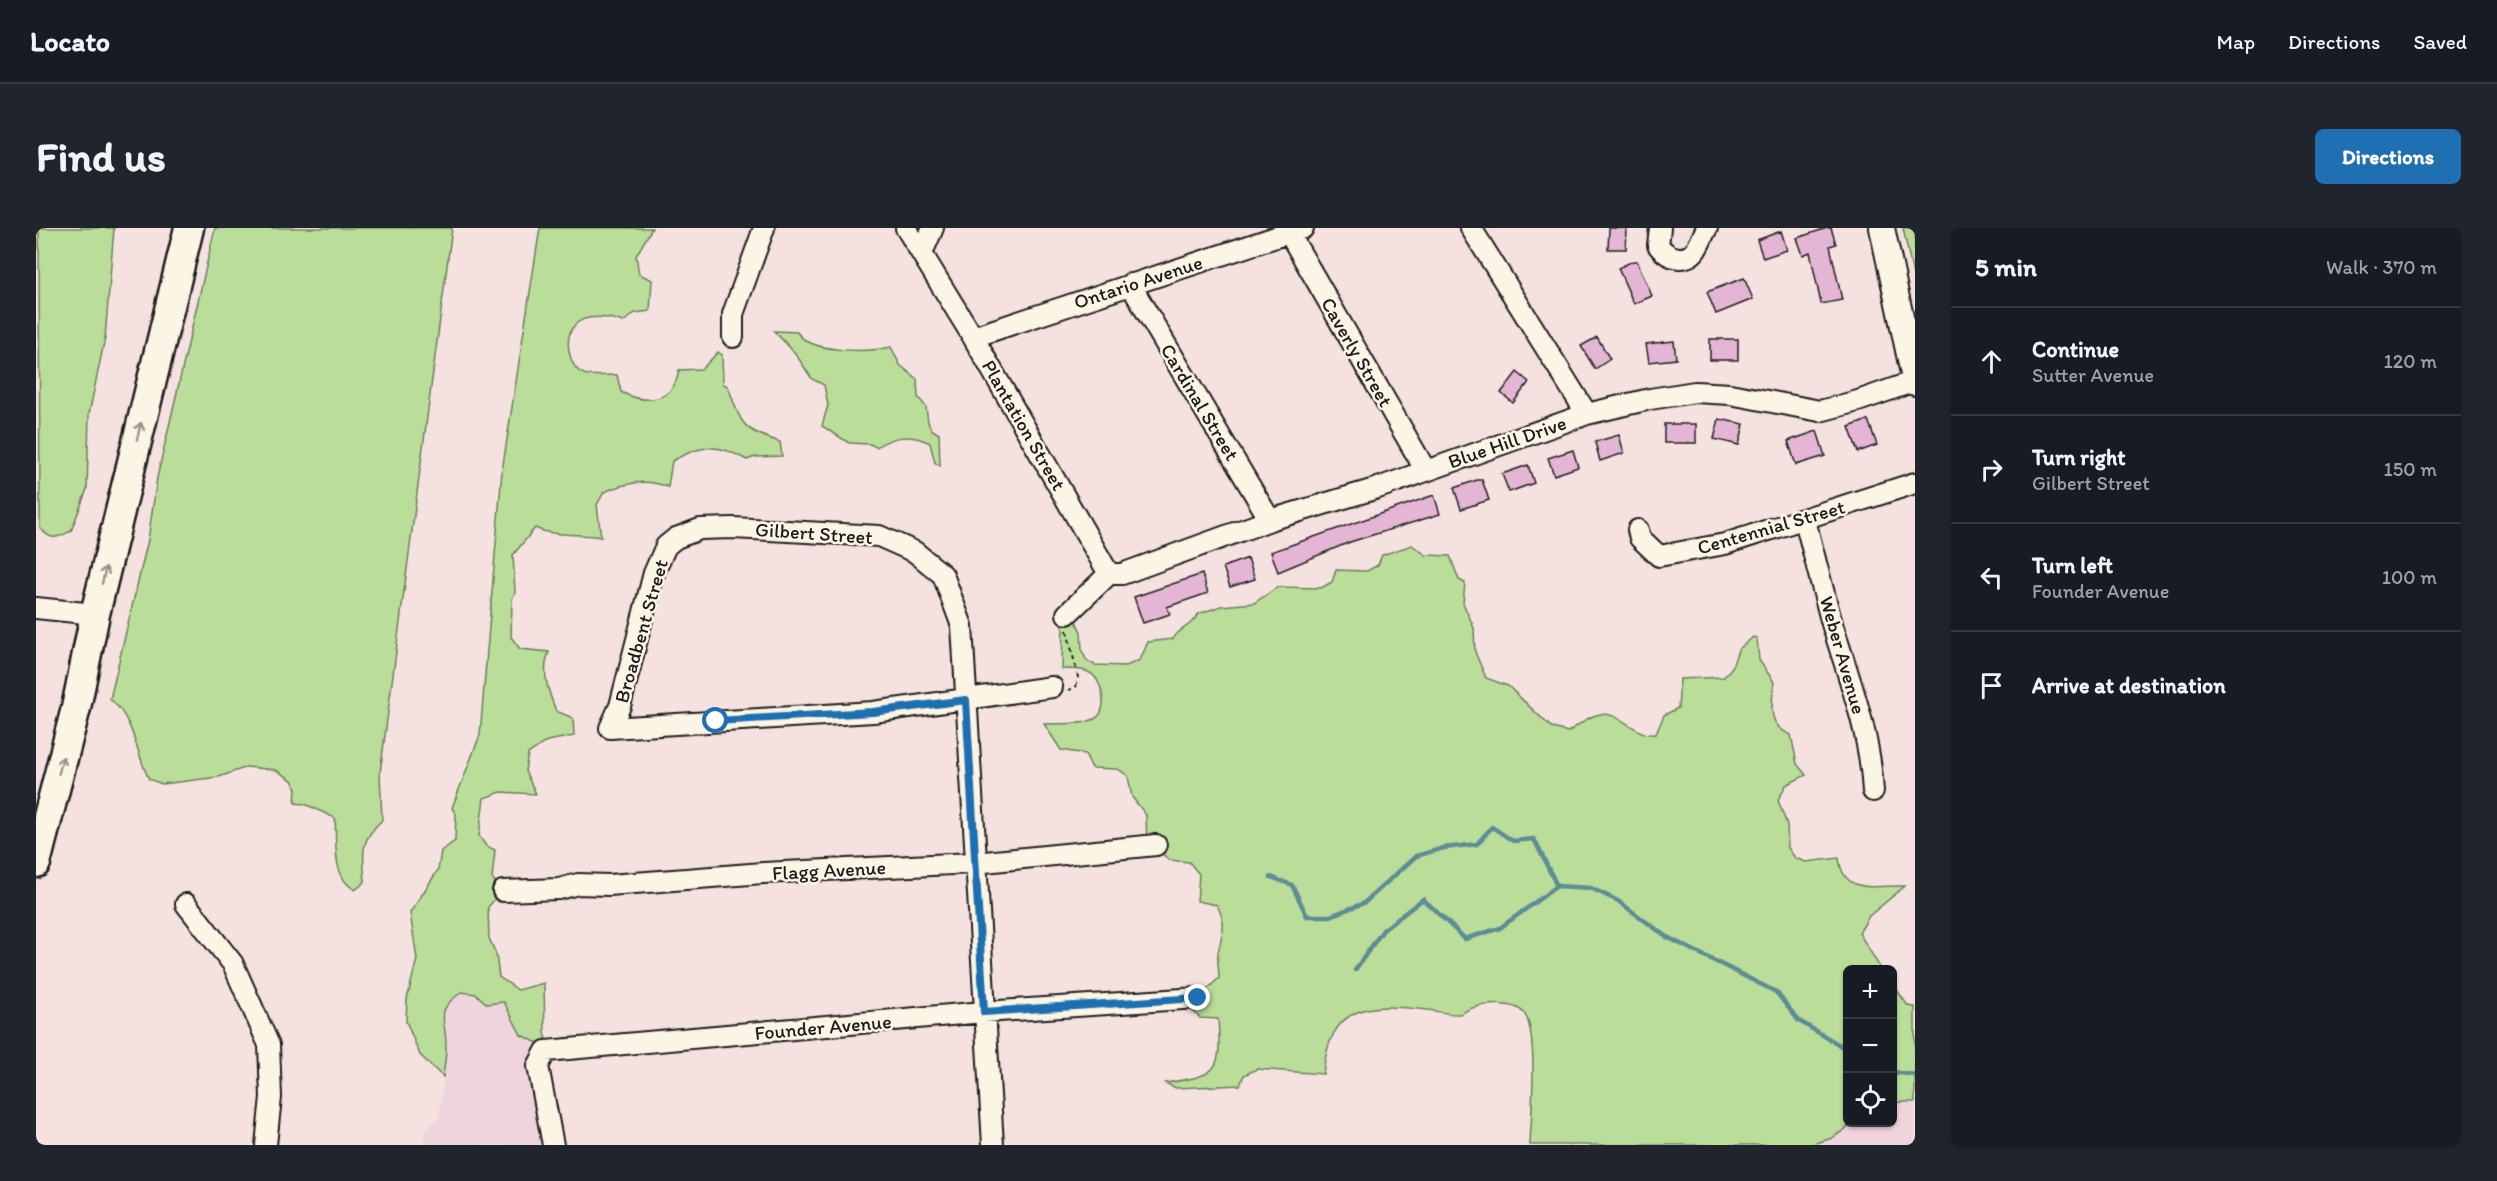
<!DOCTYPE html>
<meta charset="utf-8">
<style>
:root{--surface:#171b24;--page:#20242c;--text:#f1f3f6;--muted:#9ea1a6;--line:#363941;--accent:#1f6fb2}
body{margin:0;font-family:Itim,sans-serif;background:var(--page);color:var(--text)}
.controls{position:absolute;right:18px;bottom:18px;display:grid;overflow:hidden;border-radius:9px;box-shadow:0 2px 4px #0004}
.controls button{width:54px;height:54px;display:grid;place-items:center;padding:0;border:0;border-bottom:2px solid var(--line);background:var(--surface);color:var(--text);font:30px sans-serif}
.stop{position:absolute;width:18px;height:18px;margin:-14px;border:4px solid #1f6fb2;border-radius:50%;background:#fff}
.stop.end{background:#1f6fb2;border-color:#fff;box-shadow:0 2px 6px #0008}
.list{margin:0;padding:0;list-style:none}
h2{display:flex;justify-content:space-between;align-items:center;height:78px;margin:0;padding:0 24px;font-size:26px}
h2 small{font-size:20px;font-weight:400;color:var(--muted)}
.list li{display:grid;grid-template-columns:39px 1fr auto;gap:18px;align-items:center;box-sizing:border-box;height:108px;padding:0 24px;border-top:2px solid var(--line)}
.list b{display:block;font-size:22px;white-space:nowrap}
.list p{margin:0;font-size:20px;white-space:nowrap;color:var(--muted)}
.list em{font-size:20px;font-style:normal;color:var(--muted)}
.icon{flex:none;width:33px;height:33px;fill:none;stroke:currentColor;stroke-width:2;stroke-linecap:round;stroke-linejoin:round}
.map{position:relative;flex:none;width:1879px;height:917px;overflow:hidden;border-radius:9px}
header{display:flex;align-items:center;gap:36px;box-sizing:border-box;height:84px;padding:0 30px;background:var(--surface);border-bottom:2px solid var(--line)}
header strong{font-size:28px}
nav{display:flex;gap:33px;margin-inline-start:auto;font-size:21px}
.intro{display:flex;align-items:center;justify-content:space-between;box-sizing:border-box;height:144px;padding:0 36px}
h1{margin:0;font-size:42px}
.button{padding:15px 27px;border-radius:9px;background:var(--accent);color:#fff;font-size:21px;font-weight:700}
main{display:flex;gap:36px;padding:0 36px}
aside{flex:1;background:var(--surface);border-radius:9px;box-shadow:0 2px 4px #0004}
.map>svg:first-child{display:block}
</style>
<header>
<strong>Locato</strong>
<nav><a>Map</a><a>Directions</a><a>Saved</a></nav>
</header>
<div class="intro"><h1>Find us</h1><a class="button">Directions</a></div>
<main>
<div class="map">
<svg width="1879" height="917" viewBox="0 0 1879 917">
<rect width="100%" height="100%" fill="#f5e2e0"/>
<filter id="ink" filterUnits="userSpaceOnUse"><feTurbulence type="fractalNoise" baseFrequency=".0167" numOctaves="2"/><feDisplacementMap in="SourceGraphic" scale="12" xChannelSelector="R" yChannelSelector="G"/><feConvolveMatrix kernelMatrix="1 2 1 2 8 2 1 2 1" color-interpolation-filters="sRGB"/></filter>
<g filter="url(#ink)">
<path fill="#f0d4dd" d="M426,764L440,766L451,776L468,773L485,807L512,820L510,837L521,917H391L387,906L403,889L411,819L405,785L413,773Z
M1873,872L1879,874V917H1774L1796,910L1814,896L1856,894L1857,874Z"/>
<path fill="#bade99" stroke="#6b7d5a" stroke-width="1.5" d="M3,0H78L69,110L53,186L51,261L35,303C20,310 16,314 4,300Z
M179,0H416L344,545L346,592C323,614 327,624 329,654L319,662C295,649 301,614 299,590L269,576L259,575L260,561L256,552L240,542L211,539L183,549L126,556L113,551C99,523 99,492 74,471L112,312L121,250Z
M504,0H616L600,28L603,46L616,52L614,83L599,85L587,94C574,89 548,85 538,98C527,110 533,141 548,146C558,149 571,147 581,147L585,164C610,177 638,174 643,142L666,141L682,124L686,127L687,156L692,158C706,197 704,201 744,214L746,228L719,229L711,232C681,215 667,216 636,233L632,259C610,250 590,255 568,264L561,277L565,309C543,305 519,309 499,300L477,327L479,365L476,371L475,409L484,421L513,424C505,444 512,463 520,483L537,490L538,508L511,513L492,526L489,543L500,566L465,564L448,570L443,608L450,618L459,622L456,650L467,662L452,679L453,710L460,726L463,749L482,762L508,755L509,804L512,820L485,807L468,774L451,776L440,766L426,764C396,784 411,791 410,820C410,830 408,839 407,849L384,827L370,793L371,771L381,731L374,685L402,642L405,623L419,613L420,586L416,580L444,507L466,243Z
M1867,0H1879V56Z
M738,103L761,104C774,126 833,124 855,119L864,137L881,151L882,169L890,179L892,194L895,201L903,206L904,238L899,235L894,215C875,205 858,208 840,219L834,216L813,215L786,198L792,177L788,157L776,151L759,125Z
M1376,317L1390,327L1414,328L1423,352L1429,355L1427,375L1438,400L1439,424L1450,450L1472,458L1516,500L1532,504C1540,499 1550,490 1560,487C1583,480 1599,510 1620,506L1628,487L1642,480L1644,451L1688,449L1696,439L1702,422L1717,409L1721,410L1723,432L1738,454C1736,477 1730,497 1755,507L1761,536L1770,547L1750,557L1742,572L1751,597L1752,620L1759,630L1770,634L1803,630C1807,668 1839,657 1869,658L1833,688L1823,705L1845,741L1812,742V894L1819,895L1796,910L1774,917H1494C1495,890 1503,805 1488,785C1478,773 1449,776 1436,780C1431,781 1428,785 1424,786C1414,787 1402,783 1392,782C1332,775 1294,775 1287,846L1221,841L1208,847L1204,857L1140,860L1129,855C1182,847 1186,845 1182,791L1164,790L1153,779L1183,750C1183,742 1181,733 1182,725C1186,704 1192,699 1181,677L1161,673L1163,646L1153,634L1133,632L1121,621L1111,619L1110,587L1096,569L1092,548L1082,541L1056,540L1049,526L1025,522L1008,496C1024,495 1046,498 1060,490C1073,482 1066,451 1054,445C1046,440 1035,442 1026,441L1027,393L1036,384L1045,404L1046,423L1051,433L1059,437L1090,438L1104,432L1112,414L1137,411C1144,399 1156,399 1162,386L1185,378L1218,375L1242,359L1285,360L1296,354L1300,342L1331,343L1342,337L1346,327Z
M1857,756L1872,778L1879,779V874H1857Z"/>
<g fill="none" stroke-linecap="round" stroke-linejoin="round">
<path stroke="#5d8d95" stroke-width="4.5" d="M1235,649L1256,657L1271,688H1294L1328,675L1380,628L1408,620L1441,616L1456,599L1477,613L1498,611L1521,658
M1319,742L1347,702L1387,671L1429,711L1464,700L1521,658L1555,660L1582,673L1631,709L1740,764L1763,793L1812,822
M1856,844L1879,847"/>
</g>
<path fill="#e5b5d5" stroke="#1c1c1c" stroke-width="1.5" d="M1573,0H1591L1590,21H1572Z
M1791,0H1795L1800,16L1794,18L1806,72L1785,76L1774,24L1767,27L1761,10Z
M1745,3L1751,22L1727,30L1721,12Z
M1597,33H1601L1616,68L1598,76L1582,40Z
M1708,50L1717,71L1680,86L1671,64Z
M1561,109L1574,131L1559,141L1545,118Z
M1674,111H1702V132H1674Z
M1638,113L1640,131L1613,134L1610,116Z
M1481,144L1493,154L1477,175L1465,165Z
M1683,191L1708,196L1703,217L1678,211Z
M1832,192L1841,217L1822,224L1813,199Z
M1628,196H1660V215H1628Z
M1781,203L1789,228L1760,237L1752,213Z
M1583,207L1588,225L1564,233L1559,214Z
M1537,222L1542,239L1518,247L1512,230Z
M1492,237L1498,255L1473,264L1466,246Z
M1441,252H1446L1453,272L1425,281L1418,260Z
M1398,267L1404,286L1314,314L1242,344L1235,324Z
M1212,330L1219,351L1194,359L1187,339Z
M1166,346L1172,365L1131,379L1134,386L1107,395L1098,369Z"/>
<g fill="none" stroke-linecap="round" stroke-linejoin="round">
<g stroke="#1c1c1c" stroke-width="24">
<path id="minor" d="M870,0L937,109L1073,346
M1435,0L1551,186
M1624,0L1622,17C1632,31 1653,37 1662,18C1666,12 1667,6 1671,0
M1253,5L1390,243
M886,25L897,0
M1094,56L1234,292
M697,109V86L728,0
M937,109L1267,0
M1769,292C1778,327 1787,363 1797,399C1814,453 1834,506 1837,563
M1602,302L1604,310L1623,328L1689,316L1879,255
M1073,346H1086L1234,292L1342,260L1551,186L1614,171L1659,164L1694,166L1784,183L1822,173L1879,153
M0,380L59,386
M1031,386L1073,346
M467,663L523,661L542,656L573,657L727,645L938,635L1120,617
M150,676L197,736L233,817L235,869L230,917
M517,917L502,838L510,823L948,784L1162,770
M957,917L926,398L907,347L879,324L843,308L697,300L664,301L640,310L630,318L618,345L584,478L574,500L837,484L1016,459"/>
</g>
<g stroke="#1c1c1c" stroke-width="28">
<path id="major" d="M1846,0L1879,155"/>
</g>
<g stroke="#1c1c1c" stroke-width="33">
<path id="highway" d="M0,635L40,480L59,386L153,0"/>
</g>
<path stroke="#1c1c1c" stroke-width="2" stroke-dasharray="4.5 4.5" stroke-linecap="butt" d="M1031,402L1042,449L1040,459L1033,462"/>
<use href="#minor" stroke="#fcf5e5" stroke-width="20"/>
<use href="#major" stroke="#fcf5e5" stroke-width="24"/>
<use href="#highway" stroke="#fcf5e5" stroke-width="28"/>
</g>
<defs><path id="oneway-shaft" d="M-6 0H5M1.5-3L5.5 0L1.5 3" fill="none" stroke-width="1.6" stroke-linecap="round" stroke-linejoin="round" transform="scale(1.5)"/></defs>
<g stroke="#97938b">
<use href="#oneway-shaft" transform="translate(103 203) rotate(-76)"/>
<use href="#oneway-shaft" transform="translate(68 347) rotate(-77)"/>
<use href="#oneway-shaft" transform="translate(25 537) rotate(-75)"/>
</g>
</g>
<g fill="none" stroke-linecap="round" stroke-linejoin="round" filter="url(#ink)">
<path stroke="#1f6fb2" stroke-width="8" d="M680,493L837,484L930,472L948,784L1162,770"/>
</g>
<g text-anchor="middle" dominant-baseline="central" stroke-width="5" stroke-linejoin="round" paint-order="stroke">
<g font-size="20" fill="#1c1c1c" stroke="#fcf5e5">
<text transform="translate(1102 54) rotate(-18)">Ontario Avenue</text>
<text transform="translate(1321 124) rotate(60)">Caverly Street</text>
<text transform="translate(1164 174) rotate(59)">Cardinal Street</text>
<text transform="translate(988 197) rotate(60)">Plantation Street</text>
<text transform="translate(1471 214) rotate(-19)">Blue Hill Drive</text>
<text transform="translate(1735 299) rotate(-16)">Centennial Street</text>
<text transform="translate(778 305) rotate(4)">Gilbert Street</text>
<text transform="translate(605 403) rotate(-74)">Broadbent Street</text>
<text transform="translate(1807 427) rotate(74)">Weber Avenue</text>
<text transform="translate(793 642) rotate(-3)">Flagg Avenue</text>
<text transform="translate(787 799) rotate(-5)">Founder Avenue</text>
</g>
</g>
</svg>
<div class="controls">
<button>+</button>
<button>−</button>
<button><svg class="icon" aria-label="locate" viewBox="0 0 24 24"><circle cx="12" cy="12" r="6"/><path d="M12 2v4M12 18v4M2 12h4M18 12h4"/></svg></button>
</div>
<div class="stop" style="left:680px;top:493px"></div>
<div class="stop end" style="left:1162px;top:770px"></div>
</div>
<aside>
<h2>5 min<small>Walk · 370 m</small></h2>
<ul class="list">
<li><svg class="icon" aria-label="ahead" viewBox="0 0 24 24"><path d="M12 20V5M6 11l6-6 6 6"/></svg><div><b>Continue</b><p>Sutter Avenue</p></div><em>120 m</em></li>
<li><svg class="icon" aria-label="right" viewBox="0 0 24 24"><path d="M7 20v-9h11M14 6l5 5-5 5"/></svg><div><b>Turn right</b><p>Gilbert Street</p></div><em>150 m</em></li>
<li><svg class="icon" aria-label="left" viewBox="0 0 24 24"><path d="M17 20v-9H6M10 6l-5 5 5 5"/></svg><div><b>Turn left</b><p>Founder Avenue</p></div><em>100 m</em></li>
<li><svg class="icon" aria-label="arrive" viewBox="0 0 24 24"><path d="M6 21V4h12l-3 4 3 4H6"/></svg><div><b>Arrive at destination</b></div></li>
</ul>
</aside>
</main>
